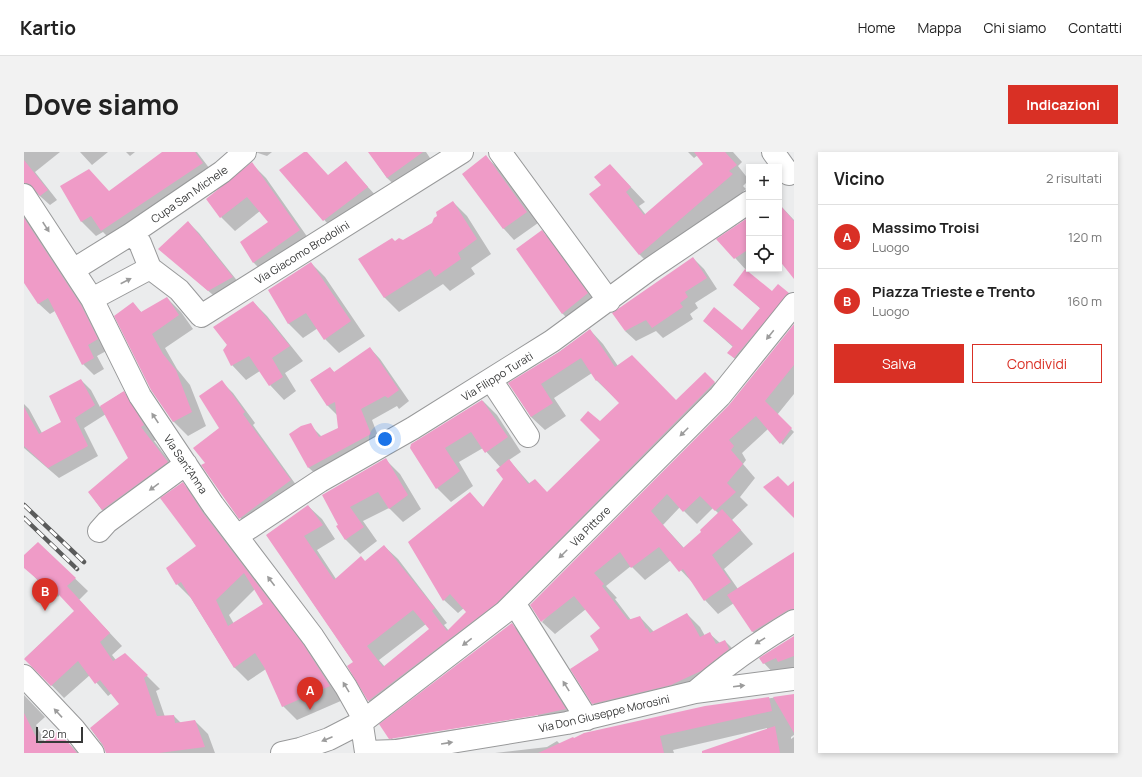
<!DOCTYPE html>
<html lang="it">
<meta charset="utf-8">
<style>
:root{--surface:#fff;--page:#f2f2f2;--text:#222;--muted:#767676;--line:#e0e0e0;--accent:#d93025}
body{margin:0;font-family:Manrope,sans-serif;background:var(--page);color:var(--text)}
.controls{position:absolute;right:12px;top:12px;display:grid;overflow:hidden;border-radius:0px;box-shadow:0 2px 6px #0003}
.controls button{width:36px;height:36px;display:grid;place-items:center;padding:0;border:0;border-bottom:1px solid var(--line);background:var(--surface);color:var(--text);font:20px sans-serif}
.scale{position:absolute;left:12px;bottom:10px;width:47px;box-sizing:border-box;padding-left:4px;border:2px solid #383939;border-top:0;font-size:11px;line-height:14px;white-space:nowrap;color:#383939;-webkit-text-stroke:3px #fff;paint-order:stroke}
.you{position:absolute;left:361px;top:287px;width:14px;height:14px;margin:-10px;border:3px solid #fff;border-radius:50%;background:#1a73e8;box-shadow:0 0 0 6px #1a73e833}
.badge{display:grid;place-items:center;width:26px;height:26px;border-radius:50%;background:var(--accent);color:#fff;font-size:13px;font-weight:700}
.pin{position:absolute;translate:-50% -33px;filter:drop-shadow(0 1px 2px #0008)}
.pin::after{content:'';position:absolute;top:21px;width:14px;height:12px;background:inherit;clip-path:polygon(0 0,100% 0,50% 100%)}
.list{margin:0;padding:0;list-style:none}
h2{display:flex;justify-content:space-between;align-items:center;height:52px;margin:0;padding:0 16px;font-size:17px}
h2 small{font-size:13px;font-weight:400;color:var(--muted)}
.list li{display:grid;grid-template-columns:26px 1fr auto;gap:12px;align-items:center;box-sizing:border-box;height:64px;padding:0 16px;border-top:1px solid var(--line)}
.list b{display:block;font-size:15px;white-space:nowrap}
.list p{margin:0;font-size:13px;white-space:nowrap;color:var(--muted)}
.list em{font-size:13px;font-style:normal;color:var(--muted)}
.actions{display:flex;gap:8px;padding:12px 16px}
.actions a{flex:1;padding:9px 0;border:1px solid var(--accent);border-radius:0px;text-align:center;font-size:14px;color:var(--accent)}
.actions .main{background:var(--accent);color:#fff}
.icon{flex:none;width:22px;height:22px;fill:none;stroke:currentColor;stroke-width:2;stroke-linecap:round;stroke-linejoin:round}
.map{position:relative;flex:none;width:770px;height:601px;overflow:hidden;border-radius:0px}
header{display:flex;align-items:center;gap:24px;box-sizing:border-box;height:56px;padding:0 20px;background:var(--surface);border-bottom:1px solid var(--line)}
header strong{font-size:19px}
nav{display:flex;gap:22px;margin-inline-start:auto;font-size:14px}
.intro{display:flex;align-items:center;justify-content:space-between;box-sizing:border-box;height:96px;padding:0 24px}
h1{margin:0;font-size:28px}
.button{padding:10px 18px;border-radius:0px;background:var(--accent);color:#fff;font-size:14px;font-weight:700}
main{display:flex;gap:24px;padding:0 24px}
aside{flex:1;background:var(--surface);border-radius:0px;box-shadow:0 2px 6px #0003}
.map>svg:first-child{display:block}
</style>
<header>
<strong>Kartio</strong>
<nav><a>Home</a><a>Mappa</a><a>Chi siamo</a><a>Contatti</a></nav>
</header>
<div class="intro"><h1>Dove siamo</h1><a class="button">Indicazioni</a></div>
<main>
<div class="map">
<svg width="770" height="601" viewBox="0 0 770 601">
<rect width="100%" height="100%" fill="#ebeced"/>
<path fill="#0003" fill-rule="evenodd" d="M0,0H36L11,20L33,48L26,53L0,30Z
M56,0H84L68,13Z
M102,0H111L106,4Z
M140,0H173L192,25L92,93L79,80L72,84L58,70L38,34L85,40Z
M231,0H248L243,4Z
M354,0H402L412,15L378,40L363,26L348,4Z
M664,0H709L718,10L714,14L725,28L719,34L722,37L630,117L616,103L567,42L578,34L586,13L621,50L615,54L622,63L680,12L674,3L670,6Z
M462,5L473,15L514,71L490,88L480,77L439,22Z
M321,10L354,46L311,80L256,18L305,24Z
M228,12L242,26L289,93L244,125L230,111L218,90L245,70L236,59L211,79L197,65Z
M429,50L443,64L467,102L447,116L451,122L426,139L419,132L375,160L361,146L335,107L371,90L379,89L409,71Z
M755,52L770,68V124L755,107Z
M0,64L67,165L84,198L73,204L80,217L70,223L59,212L31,159L26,162L15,152L0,129Z
M725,66V117H731L724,121L748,141L764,142L770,148L715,211L705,201L709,195L680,169L718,180L737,157L710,133L722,118L694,87Z
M164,70L175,81L219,136L196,149L136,97Z
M518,79L528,90L574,153L549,172L538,161Z
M669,106L680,117L693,137L671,151L674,156L666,162L669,167L639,186L632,179L612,189L601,179Z
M287,111L301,125L341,184L315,201L301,187L294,176L279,186L265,172L246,139Z
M143,146L157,160L169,177L141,196L153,217L166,233L182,274L164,284L149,269L109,151L118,161Z
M229,150L243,164L279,209L261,221L272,239L260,248L246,233L236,219L222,228L208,213L200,198Z
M770,174V242L753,263L770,280L759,293L744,277L718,301L722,308L719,312L731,326L716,345L724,353L708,368L729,392L700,417L714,437L770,402V476L743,494L729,480L710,451L694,462L681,448L670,432L647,408L621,428L607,414L582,434L593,446L591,447L607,468L616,465L630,480L663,462L676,475L681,484L686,482L696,491L701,489L714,502L717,510L582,565L569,551L577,476L562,457L531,482L518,470L706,253ZM656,355L673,372L689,356L695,362L679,380L660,396L639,373Z
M566,178L579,192L594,214L653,249L681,221L704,244L359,562L345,549L325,514L330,511L243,383L284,354L298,367L311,387L293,398L312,427L341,410L360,394L374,407L423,471L420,473L425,479L443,460L440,456L434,461L420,448L386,390L446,342L460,356L480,327L477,316L459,296L435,310L449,334L427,350L413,336L387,296L459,249L473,263L497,300L485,308L506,332L523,341L577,288L576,270L596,251L572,228L568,221L530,246L542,264L521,278L507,265L486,232L535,200ZM402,472L406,477L361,515L355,508Z
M346,196L356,207L385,249L375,257L373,254L348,268L357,292L296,326L285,316L286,273L298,285L315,276L314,264L304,254L287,228L306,216L311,221Z
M57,228L67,238L76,255L99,240L114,254L134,287L130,289L157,324L92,372L78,358L65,340L105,306L82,262L60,276L74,304L35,326L0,296V252L5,257L18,281L39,270Z
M198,230L209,241L231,271L229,273L275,337L227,377L216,366L182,311L197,276Z
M362,308L376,322L397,357L379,370L365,356L339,369L353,389L336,402L322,388L313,374L316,373L300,344Z
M158,331L173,345L293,508L319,548L273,568L259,554L242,517L224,529L210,515L167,446L153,432L174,395ZM231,437L240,452L210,472L205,463Z
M15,392L64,439L55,448L98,494L88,503L92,508L101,502L136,537L132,539L141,565L150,564L157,571L171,569L184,582L191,601H84L67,577L96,552L88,541L84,544L66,523L40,546L1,506L52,459L36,442L34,445L24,435L22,437L0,414V409Z
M488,472L501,486L555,570L380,600L366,586ZM514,562V564L368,587L370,585Z
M770,485V523L754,526L736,507Z
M0,543L21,565L12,573L21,590L34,580L54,601H0Z
M770,543V583L767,585V587L770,585V601H691L743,578V576L649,598L650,601H471L523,595L533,589L536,592L681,555Z"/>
<path fill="#ef9bc7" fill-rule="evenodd" d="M138,0H171L179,11L77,79L67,64L57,70L36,34L65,17L85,39Z
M280,0H283L304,23L322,9L344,35L299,69L255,18Z
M344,0H399L363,26Z
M670,0H701L713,13L705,19L709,22L615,103L565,42L577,33L570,25L586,12L607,35L602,40L620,63L679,12Z
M462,3L503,60L479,77L438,22Z
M0,8L24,38L16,44L6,32L0,31Z
M228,10L276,78L229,111L216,90L244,70L223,45L196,66L182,47Z
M429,49L453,87L434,101L437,107L411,125L406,117L360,146L334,107L368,86L371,89L375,86L379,88L408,71L410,66L413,64L412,60Z
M755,52L770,69V127L755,108Z
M725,65V97L710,107L692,87Z
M0,66L57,153L74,187L64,193L70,206L58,213L24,146L14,152L0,131Z
M164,69L209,125L184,139L134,97Z
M518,78L564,141L538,162L492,97Z
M669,105L683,126L661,140L664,145L656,151L659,155L628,176L622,168L601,179L588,161Z
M287,110L327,169L300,188L282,161L264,172L244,138Z
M721,117L748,139L754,132L765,141L710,206L703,201L709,194L679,169L690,155L718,178L736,156L709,133Z
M143,145L155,163L128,182L139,202L152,218L168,260L149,270L127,238L90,164L109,150L117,160Z
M229,149L266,194L248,206L259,225L245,234L225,204L207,214L199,198L203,193L189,175Z
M770,172V213L741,249L768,276L756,292L732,264L705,288L710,294L707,298L719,312L703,331L712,340L691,359L676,344L659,360L643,342L627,359L659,396L677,380L676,378L698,357L717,378L688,403L707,430L680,449L659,417L655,420L635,395L607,416L596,400L570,421L580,432L578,434L604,468L616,464L622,477L623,476L626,481L663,461L676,485L686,480L692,492L701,488L705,497L677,519L647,533L568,552L546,517L575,498L566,484L576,476L550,444L517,470L506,453L705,253Z
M566,177L591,215L608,203L652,248L681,220L691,230L473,451L344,549L323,514L329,510L242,383L284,353L299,373L280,384L310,428L337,404L341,409L360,393L411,456L408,459L423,479L442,460L426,442L419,449L384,390L446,340L459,355L479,327L472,318L485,307L504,332L511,327L523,340L576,288L556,268L564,259L576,269L595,251L573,228L572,229L557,206L517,232L529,251L507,265L484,231L535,200ZM389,458L405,477L359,515L343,494Z
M346,195L375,238L364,246L361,244L337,257L347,282L284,316L265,282L277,274L287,271L295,285L314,276L311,250L303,254L286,228L306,215L310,220Z
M57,227L71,253L51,266L64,294L24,316L0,294V255L15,282L37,270L25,244Z
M198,228L221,260L219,262L267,328L215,367L177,313L181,311L169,296L195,276L175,244Z
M100,239L120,273L117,275L144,310L78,358L64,340L104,306L76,254Z
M458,248L484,285L461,301L447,280L421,296L436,319L412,337L386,296L387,292Z
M362,306L384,343L365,357L354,340L326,355L340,375L321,388L312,374L314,373L298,343Z
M754,324L764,334L770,329V366L739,335Z
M159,330L179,361L279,492L306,534L258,555L240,515L231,501L210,516L157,430L152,433L142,416L172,394L136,346ZM220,421L239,452L204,474L192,448Z
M14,390L52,426L43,434L86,481L76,490L89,509L101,501L124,523L120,526L133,564L150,563L151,571L171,568L181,595L135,601H82L79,593L66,576L95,552L76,528L71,532L54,509L27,534L0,507L50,459L23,430L20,433L0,416V403Z
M770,400V457L764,458L728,480L703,443Z
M488,471L542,557L509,564L365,587L355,572Z
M770,484V504L754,510L752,506L739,512L735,506Z
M770,542V581L749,545Z
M745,545L748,559L636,584L640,601H514L549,585L550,586L560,581L681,554Z
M0,561L16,593L34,579L53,601H0Z
M751,574L756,601H678V599Z"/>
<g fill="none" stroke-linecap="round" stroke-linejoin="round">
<g stroke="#98999a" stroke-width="24">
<path id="minor" d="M476,0L585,149
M0,43L68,147L116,244L189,353L289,485L322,535L336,560L342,600
M107,82L198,20L221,0
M126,116L155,138L177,164L438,0
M49,118L107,82L116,91L126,116L68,147
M467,228L504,284
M75,379L83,370L162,312
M213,384L296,329L389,276L528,189L626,117L725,50
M490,451L563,567
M0,524L50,577L69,601
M671,540C703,512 733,491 770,469
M342,600L372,599L543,571L671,540L770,527
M258,601L276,597L305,587L338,570L481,460L696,244L770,152"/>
</g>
<g stroke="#98999a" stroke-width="24">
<path id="highway" d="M749,0L765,22"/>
</g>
<use href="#minor" stroke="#fff" stroke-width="22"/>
<use href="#highway" stroke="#fff" stroke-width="22"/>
<g stroke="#5a5b5b" stroke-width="4.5">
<path id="rail" d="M0,353L60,410
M0,366L53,417"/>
</g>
<use href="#rail" stroke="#fff" stroke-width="3" stroke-dasharray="9" stroke-linecap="butt"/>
</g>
<defs><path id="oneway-solid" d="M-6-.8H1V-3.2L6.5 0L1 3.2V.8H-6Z"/></defs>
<g fill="#9c9c9c">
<use href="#oneway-solid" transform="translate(22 75) rotate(57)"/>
<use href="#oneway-solid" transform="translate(102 129) rotate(-27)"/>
<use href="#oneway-solid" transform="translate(746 183) rotate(129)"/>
<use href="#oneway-solid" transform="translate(131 266) rotate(-124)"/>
<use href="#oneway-solid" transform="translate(660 280) rotate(135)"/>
<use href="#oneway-solid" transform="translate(130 335) rotate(144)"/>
<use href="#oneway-solid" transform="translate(539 402) rotate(135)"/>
<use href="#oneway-solid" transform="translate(247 429) rotate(-127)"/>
<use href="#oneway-solid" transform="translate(736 489) rotate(149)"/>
<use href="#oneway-solid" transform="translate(443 490) rotate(142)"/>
<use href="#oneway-solid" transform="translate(542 534) rotate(-122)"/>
<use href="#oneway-solid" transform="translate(715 534) rotate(-7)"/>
<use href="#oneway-solid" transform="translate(322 535) rotate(-121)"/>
<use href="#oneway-solid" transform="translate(34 561) rotate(-133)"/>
<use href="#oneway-solid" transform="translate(303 587) rotate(157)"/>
<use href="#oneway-solid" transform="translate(423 591) rotate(-9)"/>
</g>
<g text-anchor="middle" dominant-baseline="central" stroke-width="4" stroke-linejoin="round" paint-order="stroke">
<g font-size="11" fill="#383939" stroke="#fff">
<text transform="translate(165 42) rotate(-35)">Cupa San Michele</text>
<text transform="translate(278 100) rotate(-32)">Via Giacomo Brodolini</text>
<text transform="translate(473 224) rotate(-32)">Via Filippo Turati</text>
<text transform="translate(162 312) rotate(56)">Via Sant'Anna</text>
<text transform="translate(566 374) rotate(-45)">Via Pittore</text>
<text transform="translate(580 561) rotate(-13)">Via Don Giuseppe Morosini</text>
</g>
</g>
</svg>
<div class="controls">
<button>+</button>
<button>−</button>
<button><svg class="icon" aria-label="locate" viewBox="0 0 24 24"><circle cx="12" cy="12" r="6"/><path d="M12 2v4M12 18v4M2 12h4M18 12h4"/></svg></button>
</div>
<div class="scale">20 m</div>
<div class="you"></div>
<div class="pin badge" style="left:286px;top:558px">A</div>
<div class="pin badge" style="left:21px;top:459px">B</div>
</div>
<aside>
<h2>Vicino<small>2 risultati</small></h2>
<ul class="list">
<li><span class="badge">A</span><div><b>Massimo Troisi</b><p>Luogo</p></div><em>120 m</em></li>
<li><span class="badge">B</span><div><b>Piazza Trieste e Trento</b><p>Luogo</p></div><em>160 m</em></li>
</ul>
<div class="actions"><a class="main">Salva</a><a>Condividi</a></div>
</aside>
</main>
